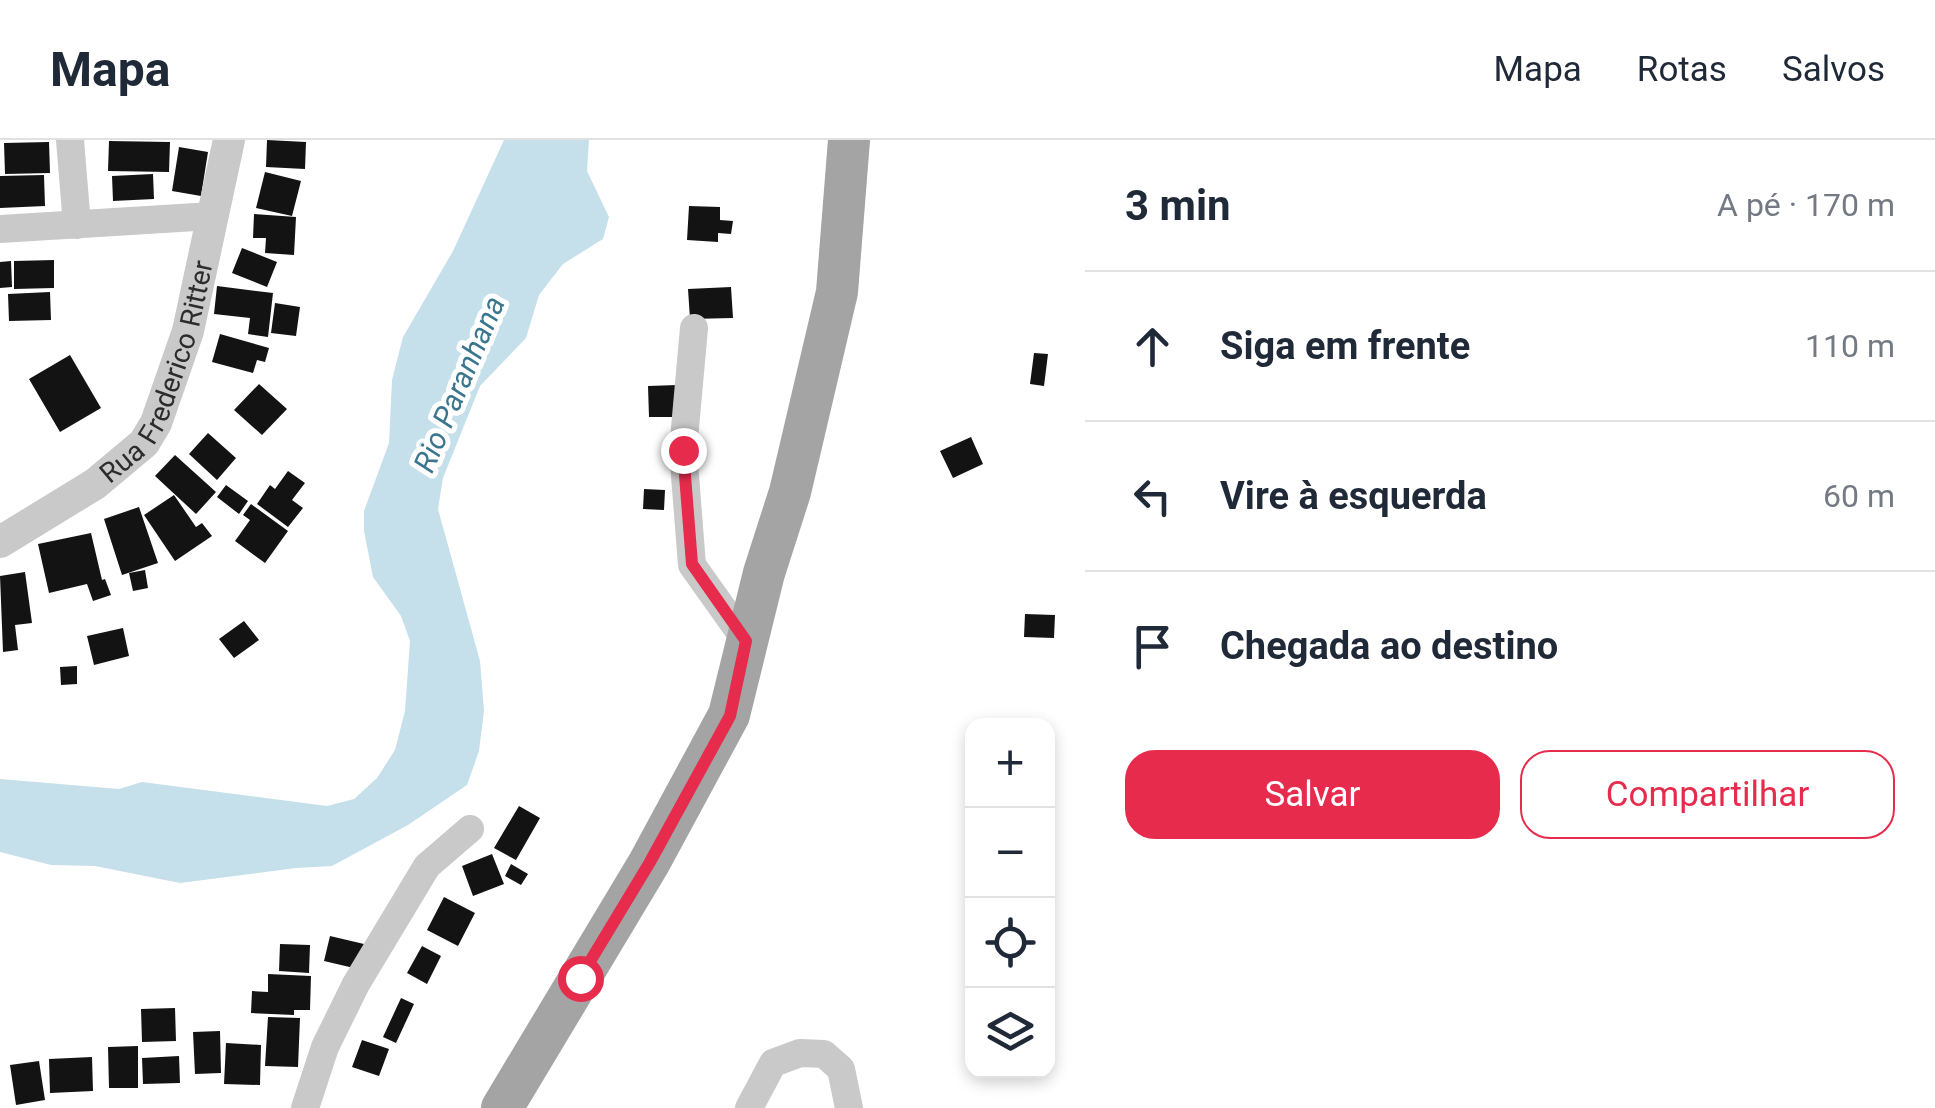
<!DOCTYPE html>
<html lang="pt">
<meta charset="utf-8">
<style>
:root{--surface:#fff;--page:#f6f6f7;--text:#1f2937;--muted:#747a83;--line:#e0e1e3;--accent:#e62b4c}
body{margin:0;font-family:Roboto,sans-serif;background:var(--page);color:var(--text)}
.controls{position:absolute;right:30px;bottom:30px;display:grid;overflow:hidden;border-radius:20px;box-shadow:0 5px 15px #0003}
.controls button{width:90px;height:90px;display:grid;place-items:center;padding:0;border:0;border-bottom:2px solid var(--line);background:var(--surface);color:var(--text);font:50px sans-serif}
.stop{position:absolute;width:30px;height:30px;margin:-22px;border:8px solid #e62b4c;border-radius:50%;background:#fff}
.stop.end{background:#e62b4c;border-color:#fff;box-shadow:0 2px 10px #0008}
.list{margin:0;padding:0;list-style:none}
h2{display:flex;justify-content:space-between;align-items:center;height:130px;margin:0;padding:0 40px;font-size:42px}
h2 small{font-size:32px;font-weight:400;color:var(--muted)}
.list li{display:grid;grid-template-columns:65px 1fr auto;gap:30px;align-items:center;box-sizing:border-box;height:150px;padding:0 40px;border-top:2px solid var(--line)}
.list b{display:block;font-size:38px;white-space:nowrap}
.list em{font-size:32px;font-style:normal;color:var(--muted)}
.actions{display:flex;gap:20px;padding:30px 40px}
.actions a{flex:1;padding:22px 0;border:2px solid var(--accent);border-radius:30px;text-align:center;font-size:35px;color:var(--accent)}
.actions .main{background:var(--accent);color:#fff}
.icon{flex:none;width:55px;height:55px;fill:none;stroke:currentColor;stroke-width:2;stroke-linecap:round;stroke-linejoin:round}
.map{position:relative;flex:none;width:1085px;height:968px;overflow:hidden}
header{display:flex;align-items:center;gap:60px;box-sizing:border-box;height:140px;padding:0 50px;background:var(--surface);border-bottom:2px solid var(--line)}
header strong{font-size:48px}
nav{display:flex;gap:55px;margin-inline-start:auto;font-size:35px}
main{display:flex}
aside{flex:1;background:var(--surface)}
.map>svg:first-child{display:block}
</style>
<header>
<strong>Mapa</strong>
<nav><a>Mapa</a><a>Rotas</a><a>Salvos</a></nav>
</header>
<main>
<div class="map">
<svg width="1085" height="968" viewBox="0 0 1085 968">
<rect width="100%" height="100%" fill="#fff"/>
<path fill="#c5e0eb" d="M504,0H589L587,31L609,77L603,99L563,124L539,155L526,198L480,246L443,338L438,369L480,521L484,571L479,611L467,645L408,685L332,726L296,728L180,743L95,726L51,725L0,712V639L119,649L142,642L327,666L354,659L377,638L395,610L405,571L410,501L401,476L373,437L364,391V371L389,303L392,240L403,197L453,111Z"/>
<path fill="#131313" d="M267,0L306,2L305,29L266,27Z
M109,1L170,2L169,32L108,31Z
M49,2L50,33L5,34L4,3Z
M179,7L208,12L201,56L172,51Z
M265,32L301,41L292,76L256,68Z
M153,34L154,59L113,61L112,36Z
M44,35L45,66L0,68V36Z
M689,66L720,67V80L733,81L731,94L718,93V102L687,100Z
M254,74L296,77L294,115L265,113L266,98H253Z
M242,108L277,122L267,147L232,133Z
M54,120V148L14,149V121Z
M11,121L12,147L0,148V122Z
M217,146L273,153L268,197L248,194L250,178L214,174Z
M731,147L733,178L690,179L688,149Z
M50,152L51,180L9,181L8,154Z
M275,163L300,167L296,196L271,193Z
M220,194L269,208L265,222L257,220L253,233L212,222Z
M1034,213L1048,214L1044,246L1030,244Z
M70,215L101,268L60,292L29,239Z
M259,244L287,269L262,295L234,270Z
M677,245L678,277H649L648,246Z
M208,293L236,318L217,340L189,314Z
M971,297L983,324L953,338L940,311Z
M175,315L216,352L196,374L155,336Z
M288,331L305,343L292,360L303,368L288,387L257,364L270,345L275,349Z
M226,345L248,361L239,374L217,357Z
M644,349L665,350L664,370L643,369Z
M174,355L196,387L202,383L212,396L175,421L144,375Z
M251,364L288,391L265,423L235,401L250,380L243,375Z
M139,367L158,423L122,435L104,379Z
M91,393L102,440L105,439L111,455L93,461L87,444L49,453L38,404Z
M145,430L148,448L133,451L129,433Z
M25,432L32,483L15,485L18,510L3,512L0,436Z
M1025,474L1055,475L1054,498L1024,497Z
M244,481L259,500L234,518L219,499Z
M123,488L129,516L94,525L87,496Z
M77,526V544L61,545L60,527Z
M519,666L540,678L516,720L494,708Z
M492,714L504,744L473,756L462,726Z
M511,724L528,734L521,745L505,736Z
M444,757L475,773L458,806L427,790Z
M330,796L364,804L358,829L324,821Z
M280,804L310,805L309,833L279,831Z
M422,806L441,816L427,844L407,833Z
M268,834L311,836L310,870H294V875L251,873L252,851L268,852Z
M401,858L414,864L396,903L383,897Z
M175,868L176,901L142,902L141,869Z
M268,877L300,878L298,927L265,926Z
M220,891L221,933L195,934L193,892Z
M362,900L389,909L379,936L352,927Z
M226,903L261,905L260,945L224,944Z
M138,906V948H109L108,907Z
M179,916L180,943L143,944L142,918Z
M92,917L93,951L50,953L49,919Z
M39,921L45,960L16,965L10,925Z"/>
<g fill="none" stroke-linecap="round" stroke-linejoin="round">
<path stroke="#c9c9c9" stroke-width="28" d="M70,0L77,85
M0,89L212,76
M694,188L683,310L692,425L746,501
M305,968L325,907L356,844L427,726L470,689
M749,968L773,923L800,913L824,914L841,929L849,968"/>
<path stroke="#c9c9c9" stroke-width="32" id="s1" d="M0,402L95,344L144,303L156,283L188,191L229,0"/>
<path stroke="#a4a4a4" stroke-width="42" d="M502,968L649,723L729,575L764,433L790,352L837,152L849,0"/>
</g>
<g fill="none" stroke-linecap="round" stroke-linejoin="round">
<path stroke="#e62b4c" stroke-width="12" d="M580,838L650,722L730,576L746,501L692,424L683,310"/>
</g>
<g text-anchor="middle" dominant-baseline="central" stroke-width="10" stroke-linejoin="round" paint-order="stroke">
<g font-size="28" fill="#2c2c2c" stroke="#fff">
<text stroke="none"><textPath href="#s1" startOffset="245">Rua Frederico Ritter</textPath></text>
</g>
<g font-size="30" font-style="italic" fill="#3a768e" stroke="#fff">
<text transform="translate(459 244) rotate(-67)">Rio Paranhana</text>
</g>
</g>
</svg>
<div class="controls">
<button>+</button>
<button>−</button>
<button><svg class="icon" aria-label="locate" viewBox="0 0 24 24"><circle cx="12" cy="12" r="6"/><path d="M12 2v4M12 18v4M2 12h4M18 12h4"/></svg></button>
<button><svg class="icon" aria-label="layers" viewBox="0 0 24 24"><path d="M12 4l9 5-9 5-9-5zM3 14l9 5 9-5"/></svg></button>
</div>
<div class="stop" style="left:580px;top:838px"></div>
<div class="stop end" style="left:683px;top:310px"></div>
</div>
<aside>
<h2>3 min<small>A pé · 170 m</small></h2>
<ul class="list">
<li><svg class="icon" aria-label="ahead" viewBox="0 0 24 24"><path d="M12 20V5M6 11l6-6 6 6"/></svg><div><b>Siga em frente</b></div><em>110 m</em></li>
<li><svg class="icon" aria-label="left" viewBox="0 0 24 24"><path d="M17 20v-9H6M10 6l-5 5 5 5"/></svg><div><b>Vire à esquerda</b></div><em>60 m</em></li>
<li><svg class="icon" aria-label="arrive" viewBox="0 0 24 24"><path d="M6 21V4h12l-3 4 3 4H6"/></svg><div><b>Chegada ao destino</b></div></li>
</ul>
<div class="actions"><a class="main">Salvar</a><a>Compartilhar</a></div>
</aside>
</main>
